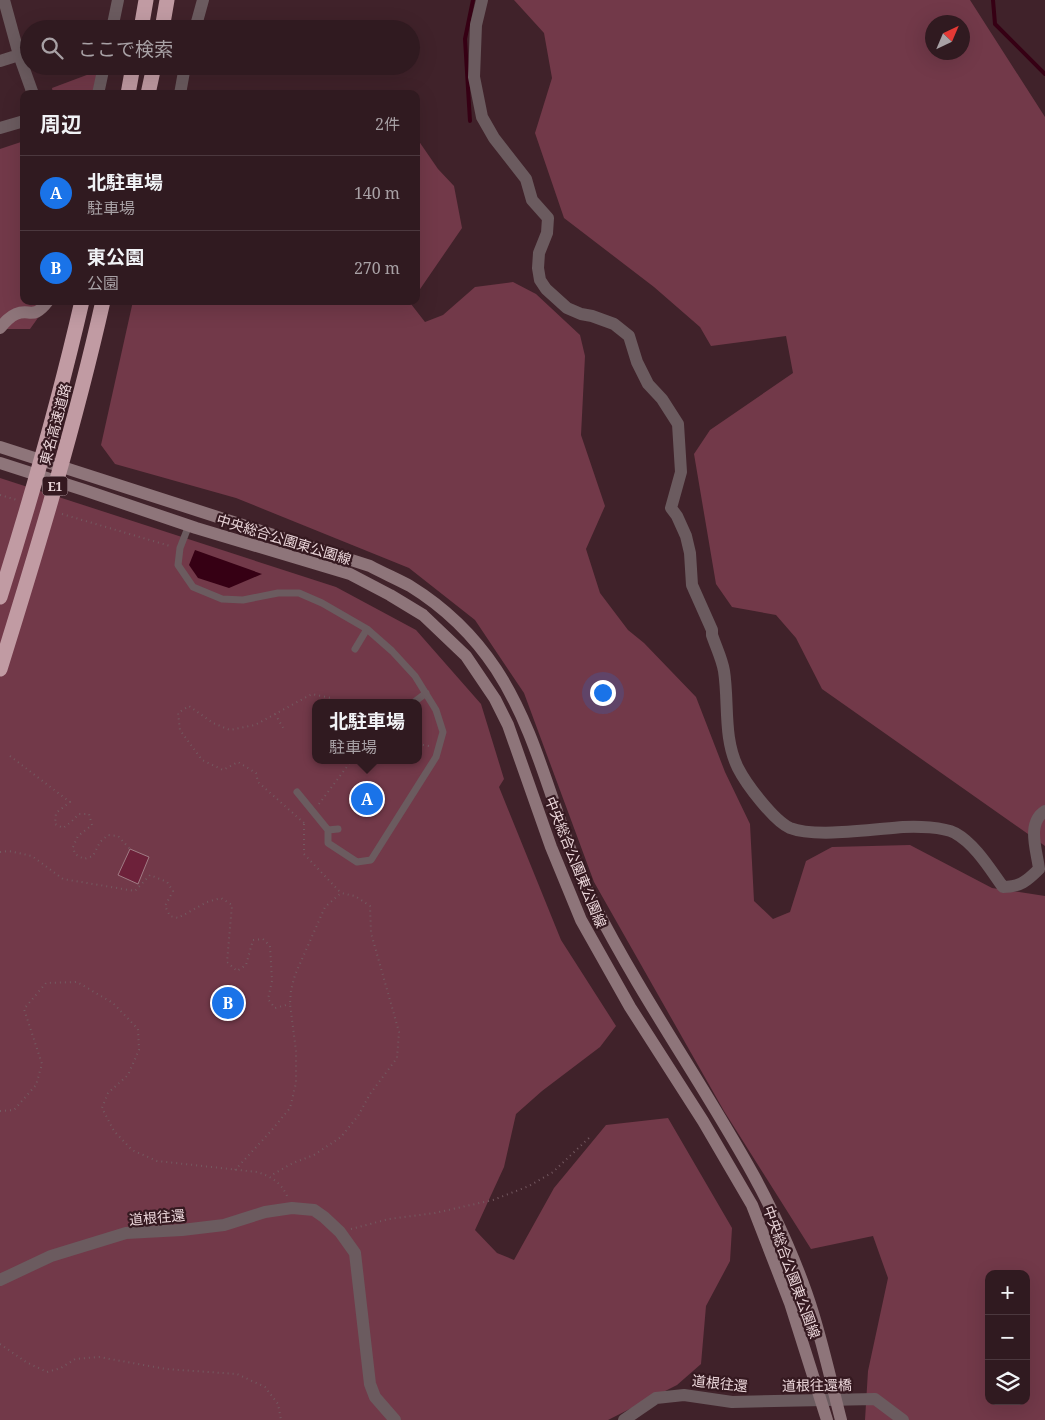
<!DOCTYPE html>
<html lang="ja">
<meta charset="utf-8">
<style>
:root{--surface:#301a20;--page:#3c272d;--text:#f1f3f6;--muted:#a8a1a5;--line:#4b383e;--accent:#1a73e8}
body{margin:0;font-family:"Noto Serif","Noto Sans JP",serif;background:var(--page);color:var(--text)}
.controls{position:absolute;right:15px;bottom:15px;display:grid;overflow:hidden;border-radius:10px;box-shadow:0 5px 20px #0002}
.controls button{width:45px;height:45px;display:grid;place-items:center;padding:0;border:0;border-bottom:1px solid var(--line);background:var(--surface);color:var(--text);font:25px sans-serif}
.compass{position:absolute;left:925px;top:15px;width:45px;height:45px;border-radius:50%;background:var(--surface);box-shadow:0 5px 20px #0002;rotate:44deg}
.you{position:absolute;left:602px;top:692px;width:18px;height:18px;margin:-12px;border:4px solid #fff;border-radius:50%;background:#1a73e8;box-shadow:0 0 0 8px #1a73e833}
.badge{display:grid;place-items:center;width:32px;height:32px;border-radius:50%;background:var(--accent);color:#fff;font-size:16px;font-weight:700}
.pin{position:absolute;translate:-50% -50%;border:2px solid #fff;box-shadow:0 1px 5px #0006}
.popup{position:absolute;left:312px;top:699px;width:110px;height:65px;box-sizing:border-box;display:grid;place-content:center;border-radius:10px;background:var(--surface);filter:drop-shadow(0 1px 4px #0005);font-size:16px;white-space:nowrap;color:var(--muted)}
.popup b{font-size:19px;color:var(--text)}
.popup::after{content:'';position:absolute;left:50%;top:100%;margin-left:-10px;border:10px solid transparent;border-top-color:var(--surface)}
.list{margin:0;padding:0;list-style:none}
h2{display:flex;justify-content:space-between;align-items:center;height:65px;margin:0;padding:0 20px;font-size:21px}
h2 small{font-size:16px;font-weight:400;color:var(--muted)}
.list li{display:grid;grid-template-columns:32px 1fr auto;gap:15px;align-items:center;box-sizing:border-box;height:75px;padding:0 20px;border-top:1px solid var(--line)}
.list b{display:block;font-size:19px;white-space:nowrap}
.list p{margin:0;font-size:16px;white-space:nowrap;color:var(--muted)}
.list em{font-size:16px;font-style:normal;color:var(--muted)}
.icon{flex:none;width:28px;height:28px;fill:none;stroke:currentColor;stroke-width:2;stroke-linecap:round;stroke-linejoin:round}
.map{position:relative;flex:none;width:1045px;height:1420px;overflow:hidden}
.search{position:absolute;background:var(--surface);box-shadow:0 5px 20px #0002;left:20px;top:20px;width:400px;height:55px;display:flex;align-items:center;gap:12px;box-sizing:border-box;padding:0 18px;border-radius:28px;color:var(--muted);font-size:19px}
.panel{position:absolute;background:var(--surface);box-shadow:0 5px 20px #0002;left:20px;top:90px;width:400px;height:215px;border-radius:10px}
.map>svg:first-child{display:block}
</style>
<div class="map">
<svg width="1045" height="1420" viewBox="0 0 1045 1420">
<rect width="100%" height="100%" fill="#40222a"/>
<path fill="#723949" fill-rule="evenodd" d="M514,0H970L1045,117V846L822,689L796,638L776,615L732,607L716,584L694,454L710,430L793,373L786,336L711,346L700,327L654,287L564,218L535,133L552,78L544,33ZM932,22H962V52H932Z
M100,70L93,94H53L52,88Z
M416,137L438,169L454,186L462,228L416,295Z
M24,141V301H50L30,329H0V149Z
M513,282L536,294L580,335L585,356L581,435L605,506L586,549L600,593L628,630L644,643L696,697L725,772L750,824L754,901L773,919L790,912L806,861L832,847L910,845L992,888L1045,896V1420H865L868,1371L888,1278L873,1236L811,1249L724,1111L594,882L524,693L475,620L409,568L236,498L115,464L101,445L133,301H412L411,304L425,322L443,315L475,287ZM989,1274H1026V1401H989Z
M0,478L336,587L416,630L481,704L504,779L499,787L561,940L616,1026L600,1047L542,1091L516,1114L504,1167L475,1230L497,1253L514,1260L554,1188L606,1125L668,1118L732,1228L730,1261L706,1306L701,1364L677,1385L608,1420H0ZM316,703H418V760H316Z"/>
<path fill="#360014" d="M195,550L262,574L229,588L198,578L189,565Z"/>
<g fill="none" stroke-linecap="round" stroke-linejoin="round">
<path stroke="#360014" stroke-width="4" d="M993,0L995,24L1045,74
M470,121L465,39L473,0"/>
</g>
<path fill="#6d213a" stroke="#a07b84" d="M130,849L149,857L138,884L118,875Z"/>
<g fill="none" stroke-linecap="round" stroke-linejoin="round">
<path stroke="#745960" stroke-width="2" stroke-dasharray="1 4" stroke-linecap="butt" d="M0,495L17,500
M62,514L170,546
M275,714L285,731
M418,744L429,746
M10,756L70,802L56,813L55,824L63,828L71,822L79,814H89L92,825L78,836L73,847L75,854L84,859L93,856L100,842L108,835L118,836L130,849
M361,760L368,765
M319,804L352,760
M304,823L258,782L256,773L238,762L223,770L202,760L180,730L178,713L189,706L213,723L230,730L255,725L312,694L331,698L338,703
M304,824V854L341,893
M0,852L9,851L32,856L63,879L135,891L150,875L167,882L173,891L165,906L170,916L178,918L207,902L221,898L232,905L227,962L237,971L246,965L253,940L263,939L270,946L272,981L268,999L275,1008L290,1004
M0,1111L14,1110L36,1085L42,1064L24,1009L46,983L77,982L113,1003L138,1029L139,1050L128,1075L108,1093L102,1108L114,1131L132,1150L157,1161L257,1172C270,1176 281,1182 287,1196
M235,1170L271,1131L290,1108L296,1083V1051L290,1004L291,990L295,975L325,907L341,893L355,896L370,906L371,933L399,1032L397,1058L370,1094L358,1116L341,1137L314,1155L293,1163L270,1176
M351,1229L389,1219L435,1213L493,1200L529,1186L553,1172L591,1136
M0,1344L26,1362L47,1372L61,1368L75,1359L99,1357L166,1369L237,1374L265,1387L278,1404L281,1420"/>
<path stroke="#6b5b5f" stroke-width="7" d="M189,525L180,548L178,565L193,587L222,599L243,600L278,593H299L322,603L367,629L392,651L415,676L436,710L443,732L436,757L371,860L357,862L328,843V830L297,792
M355,649L367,629
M413,703L426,693
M328,830L338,829"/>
<path stroke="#6b5b5f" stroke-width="12" d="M4,0L19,55L33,94
M482,0L476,25L474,77L482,117L494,138L526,179L532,200L548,218L547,233L539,253L538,268L540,280L546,289L567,308L581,314L592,316L614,324L629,336L637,362L648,384L662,399L678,424L681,472L671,508L677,516L686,536L690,553L692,585L712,630V635C716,647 722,659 724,671C729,703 723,738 738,768C746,784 774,821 790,828C815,838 875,829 903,827C917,826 943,827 955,833C975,844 990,869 1003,887C1020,887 1027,881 1039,869C1037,851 1026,823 1045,811
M112,29L118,0
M195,29L203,0
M0,61L19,55
M98,94L104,66
M180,94L185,66
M0,128L24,121
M0,1280L51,1256L126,1233L182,1230L224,1225L265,1212L292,1208L314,1210L324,1217L340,1232L355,1253L370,1384L375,1397L395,1420
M624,1420L656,1398L684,1395L732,1402L875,1399L903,1420"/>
<path stroke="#8e757a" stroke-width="12" d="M0,328C5,322 9,317 16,314C30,308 33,321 48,301
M0,447L370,566C383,573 397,579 410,586C444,607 474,636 496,669C543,741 555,828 594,904C642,998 703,1084 754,1176C776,1216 800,1270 813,1313C824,1349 832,1385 841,1420
M0,463L84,490L196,528L350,574L390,595L423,615L466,656L495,699L508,725L551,847L581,920L630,1007L703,1121L752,1205L790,1303L827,1420"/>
<path stroke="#c19ba3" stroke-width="15" d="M141,29L146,0
M162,29L167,0
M128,94L133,66
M148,94L154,66
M0,597C31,499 59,401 82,301
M0,669C38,547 75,425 103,301"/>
</g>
<g text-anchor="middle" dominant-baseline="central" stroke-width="4.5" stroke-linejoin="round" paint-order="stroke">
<rect fill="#351920" stroke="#b49da2" stroke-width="1" x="42.5" y="476.5" width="25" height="19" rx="4"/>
<g font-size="12" font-weight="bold" fill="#ebd6da">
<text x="55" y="486">E1</text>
</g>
<g font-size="14" fill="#ebd6da" stroke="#351920">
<text transform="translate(55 424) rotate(-75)">東名高速道路</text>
<text transform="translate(284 539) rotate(17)">中央総合公園東公園線</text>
<text transform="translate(576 862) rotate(68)">中央総合公園東公園線</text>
<text transform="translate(157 1217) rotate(-5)">道根往還</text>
<text transform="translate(792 1272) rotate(70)">中央総合公園東公園線</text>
<text transform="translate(720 1383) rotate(6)">道根往還</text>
<text transform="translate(817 1385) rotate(-1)">道根往還橋</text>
</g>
</g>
</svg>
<div class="controls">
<button>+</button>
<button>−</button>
<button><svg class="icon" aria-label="layers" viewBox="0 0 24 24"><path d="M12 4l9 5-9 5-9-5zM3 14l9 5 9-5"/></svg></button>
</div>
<svg class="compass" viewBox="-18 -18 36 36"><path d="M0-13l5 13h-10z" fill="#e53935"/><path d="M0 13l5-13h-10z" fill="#a8a1a5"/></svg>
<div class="you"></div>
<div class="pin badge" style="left:367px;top:799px">A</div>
<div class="popup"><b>北駐車場</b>駐車場</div>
<div class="pin badge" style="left:228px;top:1003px">B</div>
<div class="search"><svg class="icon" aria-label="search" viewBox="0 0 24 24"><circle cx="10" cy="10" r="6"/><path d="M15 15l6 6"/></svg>ここで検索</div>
<section class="panel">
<h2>周辺<small>2件</small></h2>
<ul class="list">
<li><span class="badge">A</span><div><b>北駐車場</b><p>駐車場</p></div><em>140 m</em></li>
<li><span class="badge">B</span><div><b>東公園</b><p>公園</p></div><em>270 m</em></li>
</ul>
</section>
</div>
